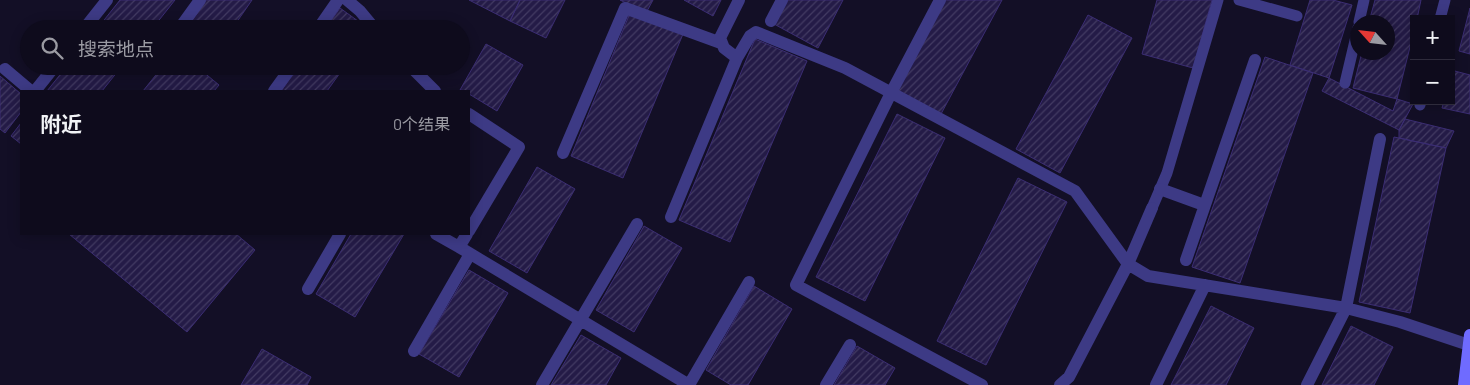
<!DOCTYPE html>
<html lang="zh">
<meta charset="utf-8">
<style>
:root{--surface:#0e0b1c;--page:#171425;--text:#f1f3f6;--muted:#9b9ba3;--line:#2e2b3b}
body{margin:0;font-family:Barlow,"Noto Sans SC",sans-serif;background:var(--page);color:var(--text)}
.controls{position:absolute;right:15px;top:15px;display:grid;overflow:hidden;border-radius:0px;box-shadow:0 2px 12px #0003}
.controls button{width:45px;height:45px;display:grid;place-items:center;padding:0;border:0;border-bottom:1px solid var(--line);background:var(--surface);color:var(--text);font:25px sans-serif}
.compass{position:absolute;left:1350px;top:15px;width:45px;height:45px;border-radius:50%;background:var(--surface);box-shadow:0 2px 12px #0003;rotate:297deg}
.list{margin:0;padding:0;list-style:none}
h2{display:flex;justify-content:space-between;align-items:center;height:65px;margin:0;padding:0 20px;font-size:21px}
h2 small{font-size:16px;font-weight:400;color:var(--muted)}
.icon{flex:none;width:28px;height:28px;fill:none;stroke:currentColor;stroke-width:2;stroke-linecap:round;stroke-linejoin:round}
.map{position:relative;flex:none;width:1470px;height:385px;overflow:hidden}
.search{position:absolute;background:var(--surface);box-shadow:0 2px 12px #0003;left:20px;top:20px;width:450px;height:55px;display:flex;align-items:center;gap:12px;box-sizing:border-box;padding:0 18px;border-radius:28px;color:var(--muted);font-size:19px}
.panel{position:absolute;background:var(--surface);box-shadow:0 2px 12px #0003;left:20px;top:90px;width:450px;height:145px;border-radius:0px}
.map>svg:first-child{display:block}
</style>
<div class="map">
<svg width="1470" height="385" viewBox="0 0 1470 385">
<defs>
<pattern id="building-hatch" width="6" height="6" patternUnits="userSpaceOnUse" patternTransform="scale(1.25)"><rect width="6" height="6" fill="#241b47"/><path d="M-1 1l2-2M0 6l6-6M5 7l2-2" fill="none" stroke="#433b63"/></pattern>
</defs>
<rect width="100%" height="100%" fill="#130f26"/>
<path fill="url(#building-hatch)" stroke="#3b2d73" d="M120,0H175L152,29H97Z
M206,0H252L232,29H186Z
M469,0H520L510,21Z
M520,0H565L546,38L510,21Z
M620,0H653L646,13Z
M684,0H721L713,16Z
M787,0H843L818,48L774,24Z
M945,0H1002L941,114L897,90Z
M1157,0H1212L1193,68L1142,54Z
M1310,0H1333L1352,5L1329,78L1290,65Z
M1375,0H1421L1417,19H1414V31L1397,99L1353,88L1362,52H1388V22H1369Z
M340,8L369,29H325Z
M1470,8V54L1459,51Z
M630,13L683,34L623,178L571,156Z
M1088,15L1132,38L1060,173L1016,149Z
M755,39L807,61L730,242L679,220Z
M486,44L523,65L497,111L469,94V91L460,90Z
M1265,57L1313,73L1240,283L1192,267Z
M67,66H122L102,91H47Z
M163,66H196L219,85L214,91H143Z
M299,66H345L327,91H281Z
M1451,70L1470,75V114L1442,108L1444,101H1451Z
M0,76L21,94V112L5,133L0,129Z
M1329,78L1393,111L1397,99L1413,104L1399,130L1322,91Z
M897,114L945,138L865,301L816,277Z
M1405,119L1454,131L1446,148L1399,138V130Z
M21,123V144L11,136Z
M1394,137L1446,148L1410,313L1359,302Z
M537,167L575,189L527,273L489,251Z
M1018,178L1067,202L986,365L937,341Z
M644,226L682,248L634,332L596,310Z
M69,234H236L255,250L187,332Z
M351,234H404L355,317L316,294Z
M469,270L508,293L459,377L419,354Z
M754,286L792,309L748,385H731L706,370Z
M1211,306L1254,328L1226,385H1171Z
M1351,326L1393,347L1374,385H1322Z
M581,335L621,358L606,385H551Z
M857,346L895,368L885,385H834Z
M262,349L311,377L307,385H241Z"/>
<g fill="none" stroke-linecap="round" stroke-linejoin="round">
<path stroke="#3d3a85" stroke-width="11" d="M1239,0L1297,16
M1440,19L1445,0
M1359,22L1364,0
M1345,83L1358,28
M1420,105L1421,101
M1152,208L1167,173L1218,0"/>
<path stroke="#3d3a85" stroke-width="12" d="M347,0L360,11L375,29
M940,0L891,93L796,285L982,385
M771,21L782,0
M84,29L107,0
M179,29L200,0
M318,29L338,0
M737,58L750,36L756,32L845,68L1075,191L1128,264L1148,276L1346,308L1400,322L1469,345
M410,66L435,91
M5,69L31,91
M35,91L55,66
M274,91L292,66
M469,114L519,147L469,231
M563,153L625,8L721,43
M1160,189L1204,205
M671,217L737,58L724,48L720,38L739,0
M436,234L459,247
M467,234L459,247L689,385
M1186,260L1255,60
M308,289L340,234
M414,351L470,254
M542,385L637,224
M689,385L749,282
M826,385L850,345
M1060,385L1069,377L1128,264L1152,208
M1156,385L1205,285
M1307,385L1346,308L1380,139"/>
<path stroke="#6f6bff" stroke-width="12" d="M1464,385L1470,335"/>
</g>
</svg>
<div class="controls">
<button>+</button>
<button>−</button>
</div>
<svg class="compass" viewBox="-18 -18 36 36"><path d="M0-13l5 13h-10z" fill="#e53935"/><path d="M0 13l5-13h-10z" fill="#9b9ba3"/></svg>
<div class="search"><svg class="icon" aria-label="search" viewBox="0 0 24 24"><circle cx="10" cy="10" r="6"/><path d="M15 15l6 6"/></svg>搜索地点</div>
<section class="panel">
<h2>附近<small>0个结果</small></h2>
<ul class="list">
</ul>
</section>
</div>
